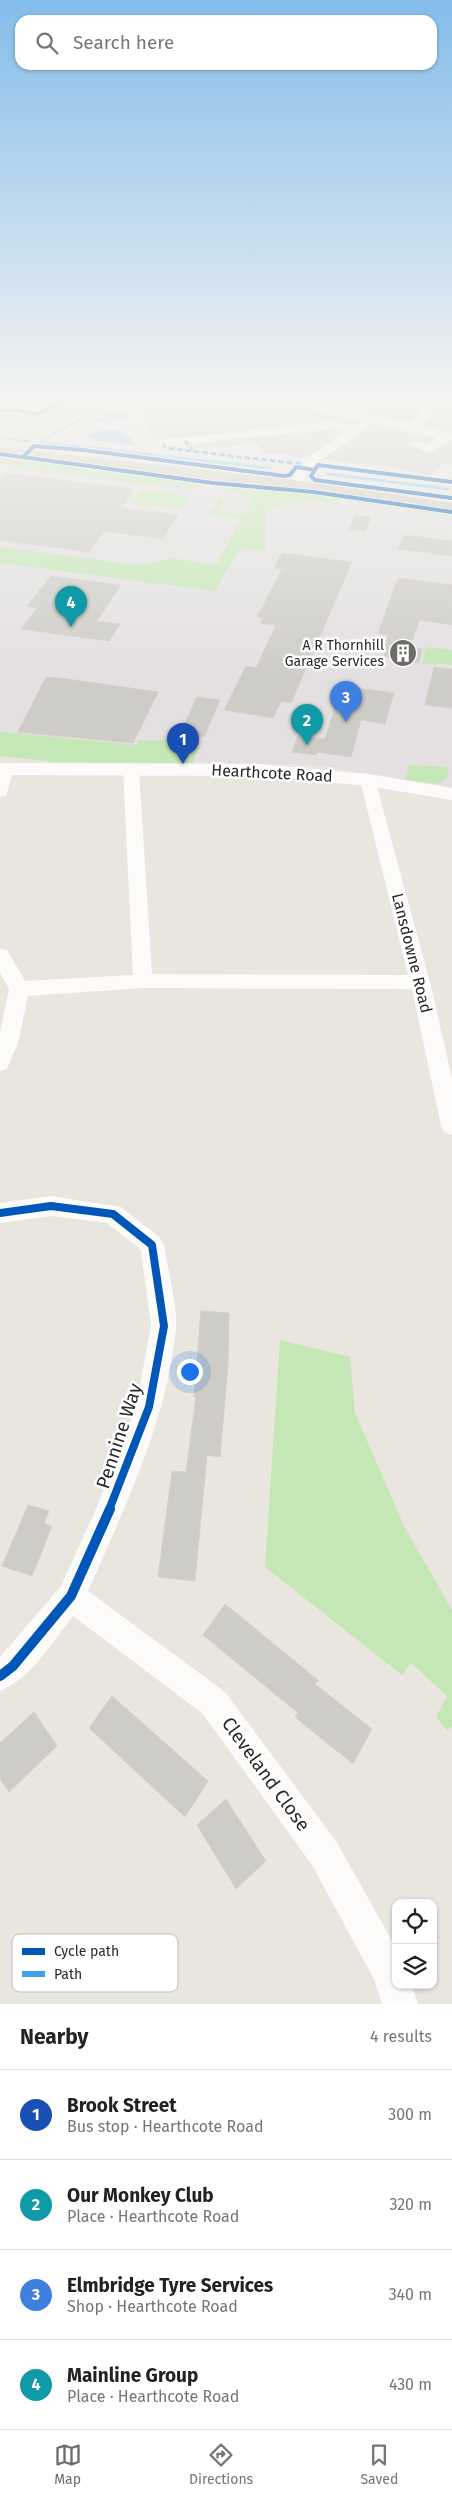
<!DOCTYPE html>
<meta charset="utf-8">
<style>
:root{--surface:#fff;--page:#f2f2f2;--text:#222;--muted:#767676;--line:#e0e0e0;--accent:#6d6c69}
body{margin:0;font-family:"Fira Sans",sans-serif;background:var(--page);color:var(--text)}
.controls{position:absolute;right:15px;bottom:15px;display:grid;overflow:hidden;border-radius:10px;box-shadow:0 1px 4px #0004}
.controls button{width:45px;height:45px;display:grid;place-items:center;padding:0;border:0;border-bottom:1px solid var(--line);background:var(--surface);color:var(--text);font:25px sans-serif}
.you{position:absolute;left:189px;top:1371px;width:18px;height:18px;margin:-12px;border:4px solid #fff;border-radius:50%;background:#1a73e8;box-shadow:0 0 0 8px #1a73e833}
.badge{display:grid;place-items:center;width:32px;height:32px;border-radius:50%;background:var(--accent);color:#fff;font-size:16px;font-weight:700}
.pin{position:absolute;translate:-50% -41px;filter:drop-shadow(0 1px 2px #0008)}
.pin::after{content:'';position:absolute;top:26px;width:18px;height:15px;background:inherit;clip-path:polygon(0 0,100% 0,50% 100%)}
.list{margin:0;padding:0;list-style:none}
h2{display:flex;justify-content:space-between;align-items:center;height:65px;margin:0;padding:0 20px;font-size:21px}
h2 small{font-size:16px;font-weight:400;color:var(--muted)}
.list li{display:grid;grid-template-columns:32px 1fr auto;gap:15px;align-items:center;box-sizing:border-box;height:90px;padding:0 20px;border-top:1px solid var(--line)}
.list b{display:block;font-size:19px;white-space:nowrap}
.list p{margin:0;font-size:16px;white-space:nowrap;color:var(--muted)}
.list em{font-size:16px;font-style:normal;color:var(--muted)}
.icon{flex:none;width:28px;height:28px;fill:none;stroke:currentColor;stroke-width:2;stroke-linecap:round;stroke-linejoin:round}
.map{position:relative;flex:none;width:452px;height:2004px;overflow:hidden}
.search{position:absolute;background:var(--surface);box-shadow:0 1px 4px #0004;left:15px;right:15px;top:15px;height:55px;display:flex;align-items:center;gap:12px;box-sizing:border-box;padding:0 18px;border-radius:15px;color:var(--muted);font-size:19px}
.sheet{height:425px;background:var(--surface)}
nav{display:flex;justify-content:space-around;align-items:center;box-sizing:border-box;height:70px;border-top:1px solid var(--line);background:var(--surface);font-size:14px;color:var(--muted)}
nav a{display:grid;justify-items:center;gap:2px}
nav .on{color:var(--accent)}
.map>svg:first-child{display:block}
</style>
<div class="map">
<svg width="452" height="2004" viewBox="0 0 452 2004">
<rect width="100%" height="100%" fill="#e9e6df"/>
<path fill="#e4e0e2" d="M0,461L452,516V787L315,765L198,762L62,761L0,756Z"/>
<path fill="#c4e7b5" d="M59,399H84L60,411C72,420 90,401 103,399C124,395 158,399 181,399L177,401L160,400L104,404L84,412L39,440L0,436V406L16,401L39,407Z
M0,458L201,483L202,486L194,490L154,486L10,467L12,465L0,464Z
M240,484L452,513V516L338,500L335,504L309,500L300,506L281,505L266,511L265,551L240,548L215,591L0,563V547L139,565L173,558L216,565L241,519L210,514L220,497H226L218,511L244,514L253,497L222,491Z
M142,489L177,494L187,498L189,502L183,507L177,508L131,504Z
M426,647L452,650V665L431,663L422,665Z
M0,732L137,745L139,740L154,741L179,737L200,741L193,763L55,762L0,756Z
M409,765L446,767L449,773C443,790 420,781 405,780Z
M280,1340L350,1357L355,1413L404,1526L452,1610V1726L447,1731L436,1717L447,1696L411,1663L402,1675L265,1567Z"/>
<path fill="#8dcbf0" d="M101,399C91,405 70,418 60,411L80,400Z
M108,412H126L128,416L124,421L88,423Z
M111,429L124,431L136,446L92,440L87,437L93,432Z"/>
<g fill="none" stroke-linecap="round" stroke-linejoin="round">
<path stroke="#8dcbf0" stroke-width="3" d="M0,438L31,441
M41,441L107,405L131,408L153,403L175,405L185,399
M40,442L270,468
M328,474L448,489"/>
</g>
<path fill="#ceccc7" stroke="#d4d1cb" d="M202,399L227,403L255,401V399H276L283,404L359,421L353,424L333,420L153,440L146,417L153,406L186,409Z
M304,399H340L404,414L410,399H424L416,416L409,422Z
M438,399H452V432L424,426L430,420Z
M370,424L434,438L427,443L415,440L407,444L428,454L452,442V465L444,463L429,475L400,468L325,459L368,428Z
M333,430L342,432L310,455L306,454L301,458L284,454H259L260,443L198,449L195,444Z
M5,473L135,489L121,508L178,515L162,539L105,531L89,552L0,540V478Z
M355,515L371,517L365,531L349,529Z
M404,535L452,541V556L398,549Z
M282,553L352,562L291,703L281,701L273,718L224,710L246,666L256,668L276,625L261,623L263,618L257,617L282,569L274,568Z
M51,576L121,585L97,621L120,624L109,641L21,629L37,608L27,606Z
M398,578L452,585V625L419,620L410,648L422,649L419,663L396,661L397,657L384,656L388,635L378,633Z
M434,667L452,669V708L425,705Z
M46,677L60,678L158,692L133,743L18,732Z
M342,686L394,693L385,724L361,720L351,757L317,752L316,755L292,752L298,735L325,739Z
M197,697L220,700L204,737L180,734Z
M201,1311L229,1313L228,1365L220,1457L207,1455L195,1581L158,1577L172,1471L186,1472L196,1397H194Z
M28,1505L49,1511L44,1523L52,1526L32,1576L2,1566Z
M225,1604L318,1680L315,1684L372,1729L353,1764L295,1717L298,1713L203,1635Z
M112,1696L208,1781L185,1817L89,1728Z
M34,1712L57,1746L9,1792L0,1779V1743Z
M226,1799L266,1861L236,1889L197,1825Z"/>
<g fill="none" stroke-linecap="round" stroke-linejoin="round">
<path fill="#fcfbfa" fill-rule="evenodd" d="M278,399H296L410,424L418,417L426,399H436L428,419L420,427L452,434V440H448L429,452L409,445L415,442L427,445L438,437L283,402Z
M363,421L368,424L367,426L312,466L298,488L294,489L288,485L304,462L346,431L333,428L163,446L157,443L163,440L333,422L353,426Z
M6,764L14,769L6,796L0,797V766Z
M131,765L139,770L152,974L408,975L360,780L362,776H374L430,982L452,1078V1135L444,1132L441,1126L412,989L143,988L28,996L18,1043L7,1069L0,1071V1032L9,989L0,972V948L7,950L25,981L133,975L123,770Z
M51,1196L121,1207L160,1238L164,1245C167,1266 178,1309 176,1328C167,1420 125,1507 88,1591L225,1692L336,1841L396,1948V1985H412L418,2004H382L374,1979L312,1865L203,1714L73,1616C52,1642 32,1678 0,1691V1657L61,1586L97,1507L136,1407L151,1326L141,1250L107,1223L51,1216L0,1223V1203Z"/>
<path fill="#fcfbfa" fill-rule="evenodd" d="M0,763L259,764L368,774L452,788V800L368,786L259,776L0,775Z"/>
<path fill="#cdccbb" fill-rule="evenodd" d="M0,447L294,480L452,503V513L294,490L0,457Z"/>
<path stroke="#3ea3eb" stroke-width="3" stroke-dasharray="5.5 3" stroke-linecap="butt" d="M185,441L193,450
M163,443L166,448L301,464"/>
<g stroke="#fff" stroke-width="5.5">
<path id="cycleway-far2" d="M0,410H18L36,414L71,399
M0,454L213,483L314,492L452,512
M25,455L34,446L83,450L285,476L290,475L296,467L315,470
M452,482L318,465L311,476L315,480L452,498"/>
</g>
<g stroke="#fff" stroke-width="11">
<path id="cycleway-far1" d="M0,1213L51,1206L113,1214L152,1245L164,1326L149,1407L109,1510"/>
</g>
<g stroke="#fff" stroke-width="13">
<path id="cycleway" d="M0,1676L13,1666L71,1596L110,1509"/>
</g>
<use href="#cycleway-far2" stroke="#0057b8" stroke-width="4"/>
<use href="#cycleway-far1" stroke="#0057b8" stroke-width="8"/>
<use href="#cycleway" stroke="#0057b8" stroke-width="10"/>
</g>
<linearGradient id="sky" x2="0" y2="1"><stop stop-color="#83bdeb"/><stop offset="0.59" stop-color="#f5f4f1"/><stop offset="1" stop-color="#f5f4f1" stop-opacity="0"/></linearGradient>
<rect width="452" height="679" fill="url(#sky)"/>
<defs>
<g id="building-disc" transform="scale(1.4375)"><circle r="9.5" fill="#6d6c69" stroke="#fff"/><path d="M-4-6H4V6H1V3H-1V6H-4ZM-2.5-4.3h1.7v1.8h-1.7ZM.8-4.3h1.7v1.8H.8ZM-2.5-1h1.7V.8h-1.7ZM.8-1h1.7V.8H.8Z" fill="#fff"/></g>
</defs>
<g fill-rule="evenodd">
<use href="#building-disc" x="403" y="653"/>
</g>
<g text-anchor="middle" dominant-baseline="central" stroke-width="5" stroke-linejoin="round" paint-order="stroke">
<g font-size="14" fill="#2a2a2a" stroke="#fff" text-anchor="end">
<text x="384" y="645">A R Thornhill<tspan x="384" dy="16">Garage Services</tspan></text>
</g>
<g font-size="16" fill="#2a2a2a" stroke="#fff">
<text transform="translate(272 773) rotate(3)">Hearthcote Road</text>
<text transform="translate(412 953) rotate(76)">Lansdowne Road</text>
</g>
<g font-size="19" fill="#2a2a2a" stroke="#fff">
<text transform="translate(119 1436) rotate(-72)">Pennine Way</text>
<text transform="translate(266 1774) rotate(54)">Cleveland Close</text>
</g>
</g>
<rect x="12" y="1934" width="166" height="58" rx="8" fill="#fff" stroke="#bfbfbf" stroke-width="1"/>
<rect x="22" y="1948" width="23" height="7" fill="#0057b8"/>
<rect x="22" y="1971" width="23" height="6" fill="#3ea3eb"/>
<g font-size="14" fill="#2a2a2a">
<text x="54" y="1956">Cycle path</text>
<text x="54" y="1979">Path</text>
</g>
</svg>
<div class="controls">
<button><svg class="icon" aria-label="locate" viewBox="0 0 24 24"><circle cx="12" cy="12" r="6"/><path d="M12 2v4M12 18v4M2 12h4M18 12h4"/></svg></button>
<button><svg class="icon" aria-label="layers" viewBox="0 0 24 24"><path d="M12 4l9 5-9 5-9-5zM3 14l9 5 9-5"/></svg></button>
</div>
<div class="you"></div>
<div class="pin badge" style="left:183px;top:764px;background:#1a4fb4">1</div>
<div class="pin badge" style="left:307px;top:745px;background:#0f9aa8">2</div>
<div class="pin badge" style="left:346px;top:722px;background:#3f7fe0">3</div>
<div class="pin badge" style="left:71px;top:627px;background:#0f9aa8">4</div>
<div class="search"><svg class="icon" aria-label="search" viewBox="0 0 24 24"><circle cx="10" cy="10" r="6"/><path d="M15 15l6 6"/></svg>Search here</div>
</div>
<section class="sheet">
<h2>Nearby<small>4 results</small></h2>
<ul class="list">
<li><span class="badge" style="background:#1a4fb4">1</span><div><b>Brook Street</b><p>Bus stop · Hearthcote Road</p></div><em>300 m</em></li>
<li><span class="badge" style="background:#0f9aa8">2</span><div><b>Our Monkey Club</b><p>Place · Hearthcote Road</p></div><em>320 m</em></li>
<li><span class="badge" style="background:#3f7fe0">3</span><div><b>Elmbridge Tyre Services</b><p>Shop · Hearthcote Road</p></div><em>340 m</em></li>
<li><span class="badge" style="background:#0f9aa8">4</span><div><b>Mainline Group</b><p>Place · Hearthcote Road</p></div><em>430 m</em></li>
</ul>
</section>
<nav>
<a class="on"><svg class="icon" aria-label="map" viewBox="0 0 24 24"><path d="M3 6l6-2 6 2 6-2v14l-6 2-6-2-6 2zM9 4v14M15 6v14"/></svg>Map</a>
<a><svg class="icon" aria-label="directions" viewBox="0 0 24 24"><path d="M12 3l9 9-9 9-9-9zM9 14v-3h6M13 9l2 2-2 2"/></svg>Directions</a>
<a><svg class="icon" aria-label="saved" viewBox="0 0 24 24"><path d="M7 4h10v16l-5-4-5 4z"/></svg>Saved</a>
</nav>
